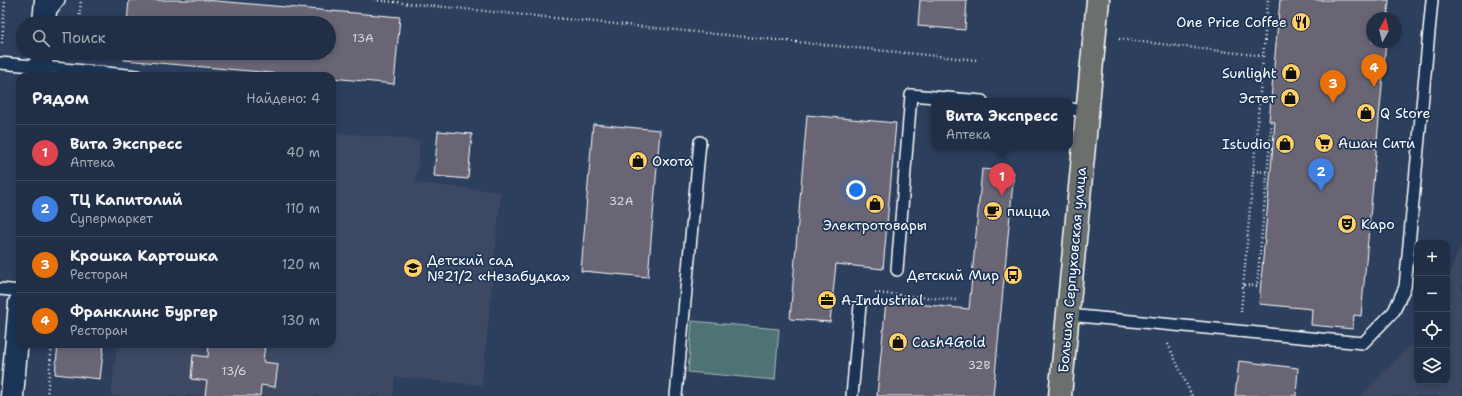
<!DOCTYPE html>
<html lang="ru">
<meta charset="utf-8">
<style>
:root{--surface:#212f46;--page:#29374d;--text:#f1f3f6;--muted:#a2a9b3;--line:#3e4a5f;--accent:#8bbbb9}
body{margin:0;font-family:"Shantell Sans",sans-serif;background:var(--page);color:var(--text)}
.controls{position:absolute;right:12px;bottom:12px;display:grid;overflow:hidden;border-radius:8px;box-shadow:0 2px 6px #0003}
.controls button{width:36px;height:36px;display:grid;place-items:center;padding:0;border:0;border-bottom:1px solid var(--line);background:var(--surface);color:var(--text);font:20px sans-serif}
.compass{position:absolute;left:1366px;top:12px;width:36px;height:36px;border-radius:50%;background:var(--surface);box-shadow:0 2px 6px #0003;rotate:8deg}
.you{position:absolute;left:856px;top:190px;width:14px;height:14px;margin:-10px;border:3px solid #fff;border-radius:50%;background:#1a73e8;box-shadow:0 0 0 6px #1a73e833}
.badge{display:grid;place-items:center;width:26px;height:26px;border-radius:50%;background:var(--accent);color:#fff;font-size:13px;font-weight:700}
.pin{position:absolute;translate:-50% -33px;filter:drop-shadow(0 1px 2px #0008)}
.pin::after{content:'';position:absolute;top:21px;width:14px;height:12px;background:inherit;clip-path:polygon(0 0,100% 0,50% 100%)}
.popup{position:absolute;left:931px;top:98px;width:142px;height:52px;box-sizing:border-box;display:grid;place-content:center;border-radius:8px;background:var(--surface);filter:drop-shadow(0 1px 3px #0005);font-size:13px;white-space:nowrap;color:var(--muted)}
.popup b{font-size:15px;color:var(--text)}
.popup::after{content:'';position:absolute;left:50%;top:100%;margin-left:-8px;border:8px solid transparent;border-top-color:var(--surface)}
.list{margin:0;padding:0;list-style:none}
h2{display:flex;justify-content:space-between;align-items:center;height:52px;margin:0;padding:0 16px;font-size:17px}
h2 small{font-size:13px;font-weight:400;color:var(--muted)}
.list li{display:grid;grid-template-columns:26px 1fr auto;gap:12px;align-items:center;box-sizing:border-box;height:56px;padding:0 16px;border-top:1px solid var(--line)}
.list b{display:block;font-size:15px;white-space:nowrap}
.list p{margin:0;font-size:13px;white-space:nowrap;color:var(--muted)}
.list em{font-size:13px;font-style:normal;color:var(--muted)}
.icon{flex:none;width:22px;height:22px;fill:none;stroke:currentColor;stroke-width:2;stroke-linecap:round;stroke-linejoin:round}
.map{position:relative;flex:none;width:1462px;height:396px;overflow:hidden}
.search{position:absolute;background:var(--surface);box-shadow:0 2px 6px #0003;left:16px;top:16px;width:320px;height:44px;display:flex;align-items:center;gap:10px;box-sizing:border-box;padding:0 14px;border-radius:22px;color:var(--muted);font-size:15px}
.panel{position:absolute;background:var(--surface);box-shadow:0 2px 6px #0003;left:16px;top:72px;width:320px;height:276px;border-radius:12px}
.map>svg:first-child{display:block}
</style>
<div class="map">
<svg width="1462" height="396" viewBox="0 0 1462 396">
<rect width="100%" height="100%" fill="#2c3f5d"/>
<filter id="ink" filterUnits="userSpaceOnUse"><feTurbulence type="fractalNoise" baseFrequency=".025" numOctaves="2"/><feDisplacementMap in="SourceGraphic" scale="8" xChannelSelector="R" yChannelSelector="G"/><feConvolveMatrix kernelMatrix="1 2 1 2 8 2 1 2 1" color-interpolation-filters="sRGB"/></filter>
<g filter="url(#ink)">
<path fill="#3e4a64" d="M332,132L420,141L416,183L501,192L482,385L395,377L393,396H111L117,344H332Z
M1462,244V396H1360L1417,338V381H1447V278Z"/>
<path fill="#4f7375" stroke="#a7b9ba" d="M692,321L779,329L775,380L688,372Z"/>
<path fill="#696574" stroke="#fff" d="M129,0H205L400,17L394,84L332,78V76H307L124,60V53H329V23H127Z
M920,0H967L965,30L918,26Z
M1280,0H1389L1388,18H1372V42H1386L1361,316L1354,315L1353,329L1311,325L1312,309L1259,304L1275,122L1269,121Z
M807,115L896,123L883,269L836,264L830,322L790,319Z
M593,124L660,130L648,277L581,271Z
M438,131L472,134L468,179L434,176Z
M982,169L1014,172L993,396H877L886,301L969,309Z
M58,344H104L100,379L55,374Z
M209,344H265L263,362L278,364L275,387L261,385L260,396H205L207,381L191,379L193,355L208,357Z
M1239,361L1298,368L1296,396H1235Z"/>
<g fill="none" stroke-linecap="round" stroke-linejoin="round">
<g stroke="#fff" stroke-width="14">
<path id="service" d="M48,14L59,0
M0,63L138,76
M1070,109L1087,111
M897,270L911,95L982,101
M0,289L20,291
M1068,315L1363,343L1394,311L1405,287L1432,0
M676,396L700,142
M852,396L860,305"/>
</g>
<g stroke="#fff" stroke-width="25">
<path id="tertiary" d="M44,23L46,0
M40,76L42,53
M12,396L20,303"/>
</g>
<g stroke="#fff" stroke-width="25">
<path id="primary" d="M1060,396L1098,0"/>
</g>
<path stroke="#fff" stroke-width="2.5" stroke-dasharray="1 3" stroke-linecap="butt" d="M374,0L977,60
M79,23L81,0
M1119,39L1263,56
M2,43L5,0
M1253,171L1268,172
M1244,285L1257,286L1272,121
M875,293L956,300
M1241,312L1268,0
M1168,344L1192,396
M47,396L52,344"/>
<use href="#service" stroke="#1d3557" stroke-width="11"/>
<use href="#tertiary" stroke="#1d3557" stroke-width="22"/>
<use href="#primary" stroke="#6c706d" stroke-width="22"/>
</g>
</g>
<defs>
<g id="restaurant-disc" transform="scale(1)"><circle r="9.5" fill="#ffd166" stroke="#1d3557"/><path d="M-5-6h1v4h1v-4h1v4h1v-4h1v5L-1.5 .5V6h-2V.5L-5-1ZM5-6V6H3V1.5H1.5Q1.5-4 5-6Z" fill="#111"/></g>
<g id="shop-disc" transform="scale(1)"><circle r="9.5" fill="#ffd166" stroke="#1d3557"/><path d="M-5-2.5h2.3a2.7 3.5 0 0 1 5.4 0H5L5.5 6h-11ZM-1.5-2.5h3a1.5 2.3 0 0 0-3 0Z" fill="#111"/></g>
<g id="supermarket-disc" transform="scale(1)"><circle r="9.5" fill="#ffd166" stroke="#1d3557"/><path d="M-6-5.5h2.5l.6 2H6L4.5 2H-2.5L-4.4-4H-6ZM-1.5 3.2a1.3 1.3 0 1 0 .1 0ZM3 3.2a1.3 1.3 0 1 0 .1 0Z" fill="#111"/></g>
<g id="cafe-disc" transform="scale(1)"><circle r="9.5" fill="#ffd166" stroke="#1d3557"/><path d="M-5.5-4.5H6V0H3Q3 3.5 0 3.5H-2.5Q-5.5 3.5-5.5 0ZM3-3.2v2h1.7v-2ZM-6 4.5H4V6H-6Z" fill="#111"/></g>
<g id="theatre-disc" transform="scale(1)"><circle r="9.5" fill="#ffd166" stroke="#1d3557"/><path d="M-5-5.5Q0-4 5-5.5V0Q5 5 0 6Q-5 5-5 0ZM-3.3-2.5H-1v1.5H-3.3ZM1-2.5H3.3v1.5H1ZM-2.8 1Q0 5.5 2.8 1Z" fill="#111"/></g>
<g id="school-disc" transform="scale(1)"><circle r="9.5" fill="#ffd166" stroke="#1d3557"/><path d="M0-5L7-2L0 1L-7-2ZM-4 1L0 2.5L4 1V4Q0 6-4 4Z" fill="#111"/></g>
<g id="bus-disc" transform="scale(1)"><circle r="9.5" fill="#ffd166" stroke="#1d3557"/><path d="M-5-6H5V4H4V6H2V4H-2V6H-4V4H-5ZM-3.5-4V0h7V-4ZM-3.5 1.2v1.5H-2V1.2ZM2 1.2v1.5H3.5V1.2Z" fill="#111"/></g>
<g id="office-disc" transform="scale(1)"><circle r="9.5" fill="#ffd166" stroke="#1d3557"/><path d="M-6-3h4V-5.5h4V-3h4V5H-6ZM-1-4.5V-3h2v-1.5ZM-6 0V1H6V0Z" fill="#111"/></g>
</defs>
<g fill-rule="evenodd">
<use href="#restaurant-disc" x="1301" y="22"/>
<use href="#shop-disc" x="1291" y="73"/>
<use href="#shop-disc" x="1290" y="98"/>
<use href="#shop-disc" x="1366" y="113"/>
<use href="#supermarket-disc" x="1324" y="143"/>
<use href="#shop-disc" x="1285" y="144"/>
<use href="#shop-disc" x="638" y="161"/>
<use href="#shop-disc" x="875" y="204"/>
<use href="#cafe-disc" x="993" y="211"/>
<use href="#theatre-disc" x="1347" y="224"/>
<use href="#school-disc" x="413" y="268"/>
<use href="#bus-disc" x="1013" y="275"/>
<use href="#office-disc" x="827" y="300"/>
<use href="#shop-disc" x="898" y="342"/>
</g>
<g text-anchor="middle" dominant-baseline="central" stroke-width="3.5" stroke-linejoin="round" paint-order="stroke">
<g font-size="12" fill="#dad8dc">
<text x="363" y="38">13А</text>
<text x="621" y="201">32А</text>
<text x="979" y="365">32В</text>
<text x="234" y="371">13/6</text>
</g>
<g font-size="14" fill="#fff" stroke="#1d3557" text-anchor="start">
<text x="1287" y="22" text-anchor="end">One Price Coffee</text>
<text x="1277" y="73" text-anchor="end">Sunlight</text>
<text x="1276" y="98" text-anchor="end">Эстет</text>
<text x="1380" y="113">Q Store</text>
<text x="1338" y="143">Ашан Сити</text>
<text x="1271" y="144" text-anchor="end">Istudio</text>
<text x="652" y="161">Охота</text>
<text x="1007" y="211">пицца</text>
<text x="1361" y="224">Каро</text>
<text x="875" y="225" text-anchor="middle">Электротовары</text>
<text x="427" y="260">Детский сад<tspan x="427" dy="16">№21/2 «Незабудка»</tspan></text>
<text x="999" y="275" text-anchor="end">Детский Мир</text>
<text x="841" y="300">A-Industrial</text>
<text x="912" y="342">Cash4Gold</text>
</g>
<g font-size="14" fill="#fff" stroke="#1d3557">
<text transform="translate(1072 270) rotate(-85)">Большая Серпуховская улица</text>
</g>
</g>
</svg>
<div class="controls">
<button>+</button>
<button>−</button>
<button><svg class="icon" aria-label="locate" viewBox="0 0 24 24"><circle cx="12" cy="12" r="6"/><path d="M12 2v4M12 18v4M2 12h4M18 12h4"/></svg></button>
<button><svg class="icon" aria-label="layers" viewBox="0 0 24 24"><path d="M12 4l9 5-9 5-9-5zM3 14l9 5 9-5"/></svg></button>
</div>
<svg class="compass" viewBox="-18 -18 36 36"><path d="M0-13l5 13h-10z" fill="#e53935"/><path d="M0 13l5-13h-10z" fill="#a2a9b3"/></svg>
<div class="you"></div>
<div class="pin badge" style="left:1002px;top:196px;background:#e0444e">1</div>
<div class="popup"><b>Вита Экспресс</b>Аптека</div>
<div class="pin badge" style="left:1321px;top:191px;background:#3f7fe0">2</div>
<div class="pin badge" style="left:1333px;top:103px;background:#e8710a">3</div>
<div class="pin badge" style="left:1374px;top:87px;background:#e8710a">4</div>
<div class="search"><svg class="icon" aria-label="search" viewBox="0 0 24 24"><circle cx="10" cy="10" r="6"/><path d="M15 15l6 6"/></svg>Поиск</div>
<section class="panel">
<h2>Рядом<small>Найдено: 4</small></h2>
<ul class="list">
<li><span class="badge" style="background:#e0444e">1</span><div><b>Вита Экспресс</b><p>Аптека</p></div><em>40 m</em></li>
<li><span class="badge" style="background:#3f7fe0">2</span><div><b>ТЦ Капитолий</b><p>Супермаркет</p></div><em>110 m</em></li>
<li><span class="badge" style="background:#e8710a">3</span><div><b>Крошка Картошка</b><p>Ресторан</p></div><em>120 m</em></li>
<li><span class="badge" style="background:#e8710a">4</span><div><b>Франклинс Бургер</b><p>Ресторан</p></div><em>130 m</em></li>
</ul>
</section>
</div>
